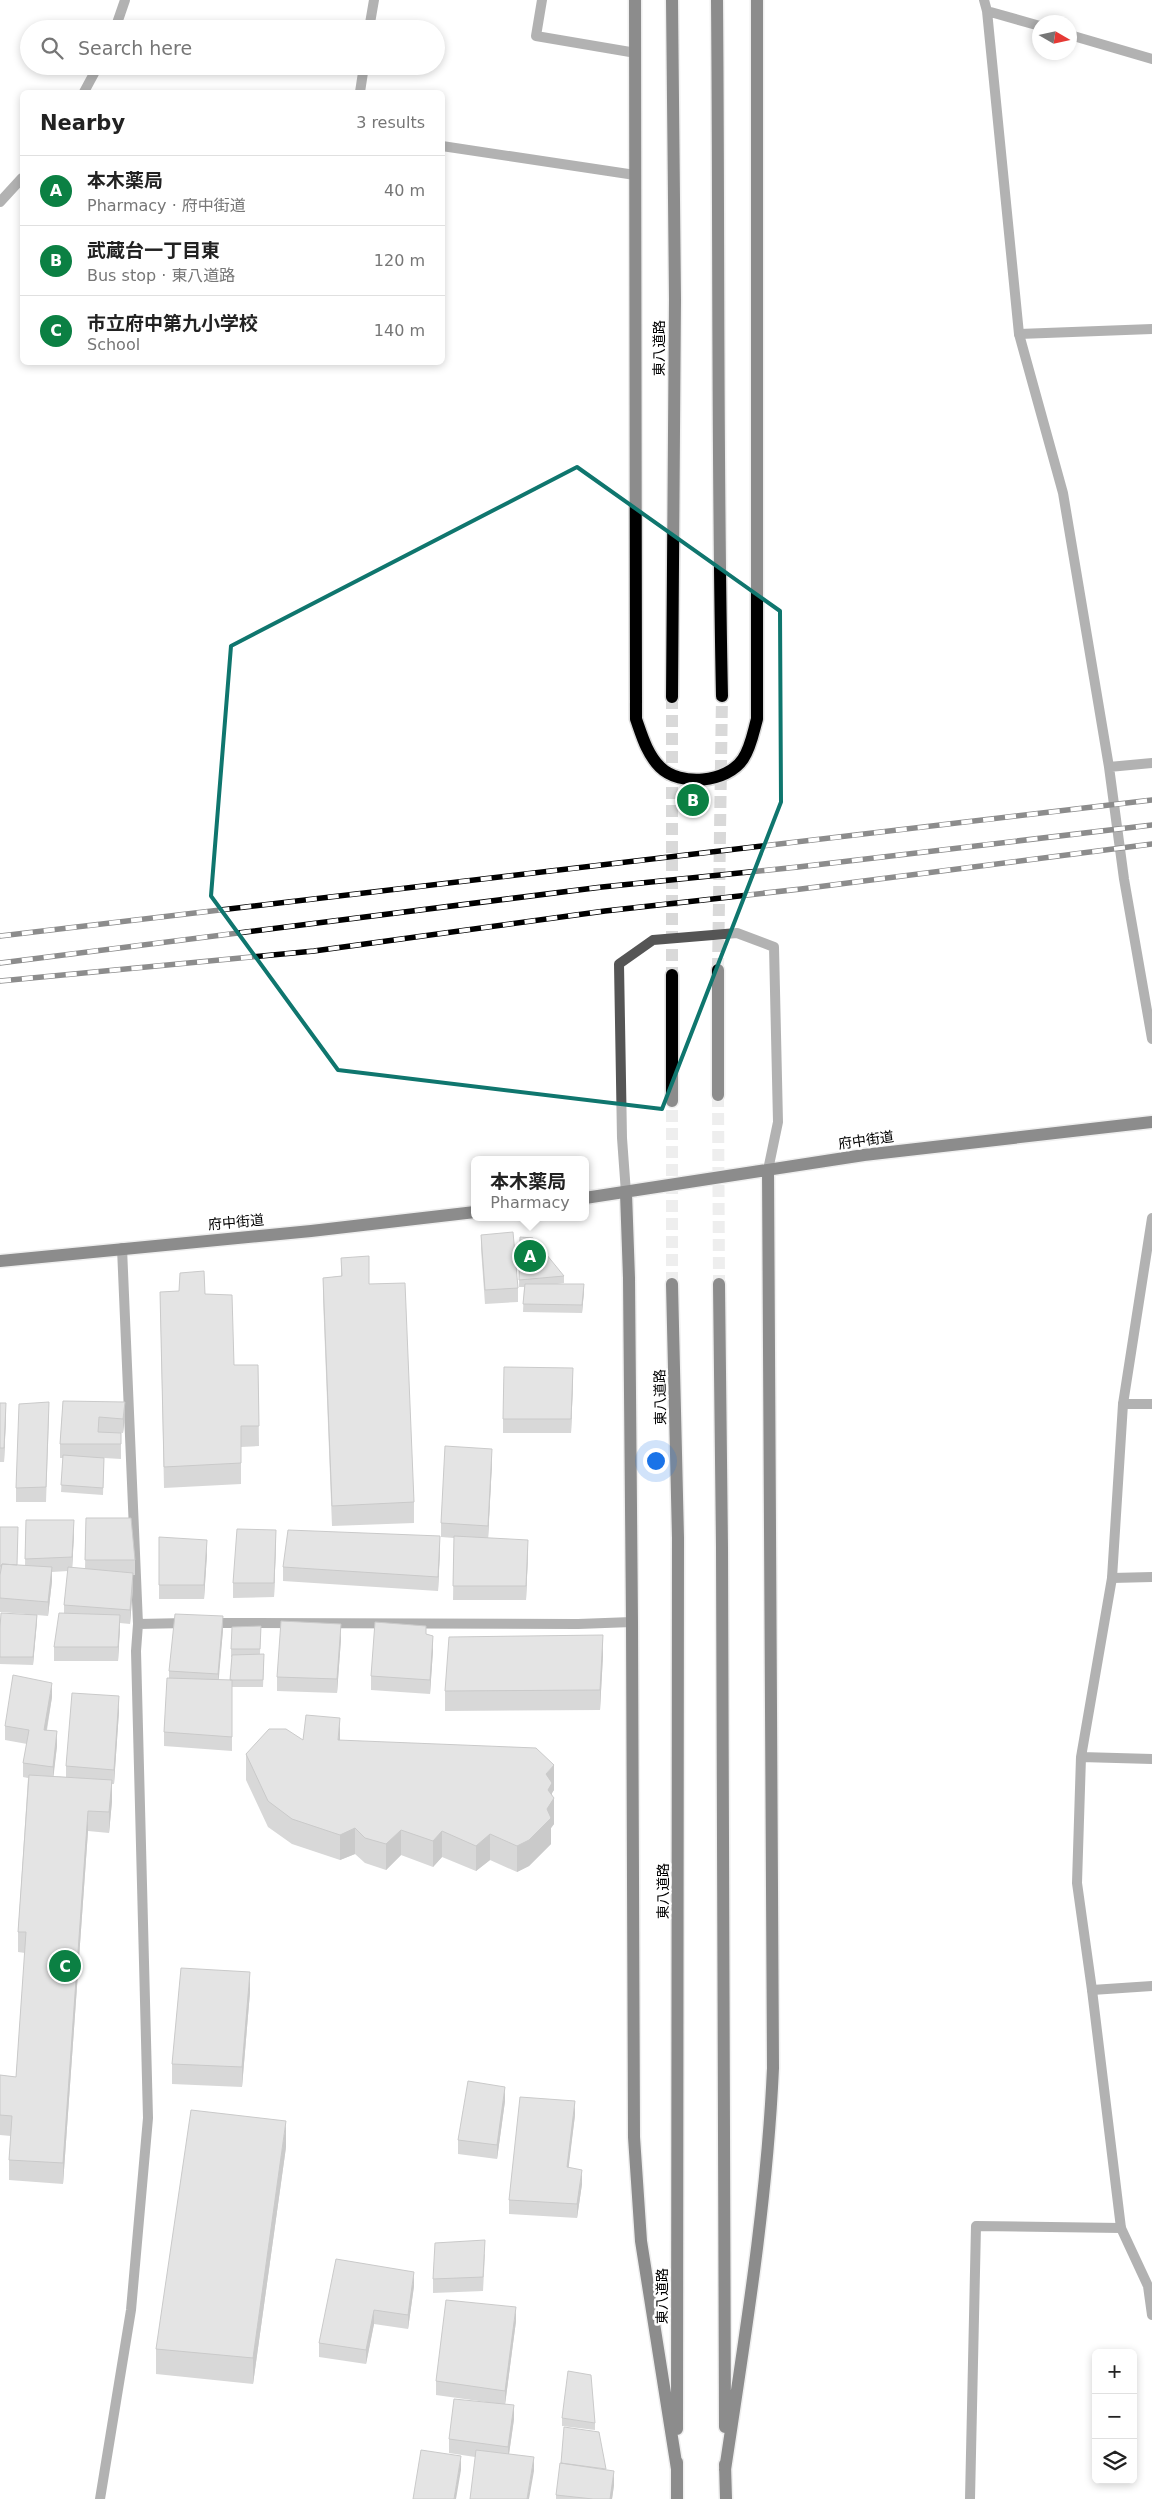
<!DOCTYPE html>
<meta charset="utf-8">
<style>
:root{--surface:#fff;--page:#f2f2f2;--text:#222;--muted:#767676;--line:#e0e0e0;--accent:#0b8043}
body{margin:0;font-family:"DejaVu Sans","Noto Sans JP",sans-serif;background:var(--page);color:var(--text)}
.controls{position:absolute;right:15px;bottom:15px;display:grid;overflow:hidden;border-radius:8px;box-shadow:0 2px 8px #0003}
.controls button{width:45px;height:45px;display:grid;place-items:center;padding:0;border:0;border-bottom:1px solid var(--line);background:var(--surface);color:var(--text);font:25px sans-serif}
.compass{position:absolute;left:1032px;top:15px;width:45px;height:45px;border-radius:50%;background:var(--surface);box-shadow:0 2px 8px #0003;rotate:99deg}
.you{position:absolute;left:655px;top:1460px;width:18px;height:18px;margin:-12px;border:4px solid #fff;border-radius:50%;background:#1a73e8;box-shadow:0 0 0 8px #1a73e833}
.badge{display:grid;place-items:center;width:32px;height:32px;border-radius:50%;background:var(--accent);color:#fff;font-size:16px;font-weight:700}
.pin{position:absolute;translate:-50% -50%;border:2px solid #fff;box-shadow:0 1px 5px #0006}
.popup{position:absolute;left:471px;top:1156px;width:118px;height:65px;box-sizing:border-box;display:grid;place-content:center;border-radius:8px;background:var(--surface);filter:drop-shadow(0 1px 4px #0005);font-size:16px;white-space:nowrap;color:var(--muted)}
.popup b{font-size:19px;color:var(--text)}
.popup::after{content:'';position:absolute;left:50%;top:100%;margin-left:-10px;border:10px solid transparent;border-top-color:var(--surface)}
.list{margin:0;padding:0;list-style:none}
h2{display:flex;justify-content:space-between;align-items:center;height:65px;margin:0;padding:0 20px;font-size:21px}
h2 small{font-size:16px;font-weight:400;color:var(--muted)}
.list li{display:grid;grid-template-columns:32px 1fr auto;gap:15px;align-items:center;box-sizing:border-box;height:70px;padding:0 20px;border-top:1px solid var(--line)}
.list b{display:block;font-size:19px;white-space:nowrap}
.list p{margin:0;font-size:16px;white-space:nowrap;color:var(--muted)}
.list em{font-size:16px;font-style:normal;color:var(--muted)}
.icon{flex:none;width:28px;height:28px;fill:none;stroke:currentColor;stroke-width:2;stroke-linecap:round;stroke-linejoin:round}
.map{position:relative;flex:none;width:1152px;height:2499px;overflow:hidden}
.search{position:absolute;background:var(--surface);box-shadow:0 2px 8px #0003;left:20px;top:20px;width:425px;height:55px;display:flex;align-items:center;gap:12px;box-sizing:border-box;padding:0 18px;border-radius:28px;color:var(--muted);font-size:19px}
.panel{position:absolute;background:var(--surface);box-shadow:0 2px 8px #0003;left:20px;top:90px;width:425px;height:275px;border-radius:8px}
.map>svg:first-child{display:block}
</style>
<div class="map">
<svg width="1152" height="2499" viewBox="0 0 1152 2499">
<rect width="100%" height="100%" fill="#fff"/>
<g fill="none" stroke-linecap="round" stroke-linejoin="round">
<path stroke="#d9d9d9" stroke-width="12" stroke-dasharray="12 6" stroke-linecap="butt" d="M672,697V975
M718,970L722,696
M718,1095L719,1284
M672,1284V1101"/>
<g stroke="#dbdbdb" stroke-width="15">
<path id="primary" d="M635,0L636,719C642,736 647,754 660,767C680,787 727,783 743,759C751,747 753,733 757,719V0
M717,0C719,232 717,464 722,696
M672,697L675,299L672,0
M672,975V1101
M718,1095V970
M626,1193L629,1278L632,1622L634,2137L641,2241L677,2469
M585,1198L864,1155L1152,1122
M0,1261L311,1231L475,1212
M672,1284L678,1538L677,2429
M719,1284L722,1547L725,2427
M677,2462V2499
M725,2464L726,2499
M725,2470C745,2336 767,2203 773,2068L768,1170"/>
</g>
<path stroke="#555" stroke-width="10" d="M542,0L536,36L636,53
M442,146L635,175
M1019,334L1152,329
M1123,1404H1152
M1112,1578L1152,1577
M211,1623L578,1624L632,1622
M138,1624L186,1623
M1092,1990L1152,1986
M100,2499L131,2310L148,2118L136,1651L138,1624L122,1248
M970,2499L976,2226L1121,2228"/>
<path stroke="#555" stroke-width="10" d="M984,0L987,11L1019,334L1063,493L1109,767L1124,879L1152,1039
M987,11L1040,26
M369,29L374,0
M1070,35L1152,59
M360,92L364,66
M1109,767L1152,763
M626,1193L622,1138L619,964L653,940L737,933L774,947L778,1122L768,1170
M1152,1218L1123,1404L1112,1578L1081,1757L1077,1883L1092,1990L1121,2228L1148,2286L1152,2315
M1081,1757L1152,1759"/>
<path stroke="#555" stroke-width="10" d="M115,29L125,0
M84,92L98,66
M0,202L22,178"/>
<use href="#primary" stroke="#000" stroke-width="12"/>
<g stroke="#000" stroke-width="5.5">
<path id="rail" d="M0,936L1152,800
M0,963L602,887L798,867L1152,825
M0,981L314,951L605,911L801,889L1152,844"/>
</g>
<use href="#rail" stroke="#fff" stroke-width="4" stroke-dasharray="11" stroke-linecap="butt"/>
</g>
<path fill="#a9a9a9" d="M481,1235L518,1288V1302L485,1304L481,1249Z
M520,1237L564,1276V1283L557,1284L584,1291L582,1313L523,1312L524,1287H519Z
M341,1258L369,1284L414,1502V1523L332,1526L323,1298V1278L341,1276Z
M160,1292L205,1294L234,1365H258L259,1446L241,1447V1484L164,1488Z
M573,1382L571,1433H503V1419Z
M63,1401L125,1416L123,1433L99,1432L121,1433V1459L104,1458L103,1495L61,1492L63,1458H60V1444Z
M0,1403L6,1417L4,1462H0Z
M49,1416L46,1502H16V1488Z
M492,1463L488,1538L528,1554L526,1600H453L454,1538L441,1537V1523Z
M86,1518L135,1560V1575H133V1587L130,1624L120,1623L118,1661H54V1647L64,1613V1605L68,1571L52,1572V1581L48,1616L37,1615L33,1665L0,1664V1628L26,1614L0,1612V1527L17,1565H25L26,1520L74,1534L72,1568L85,1569Z
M159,1537L207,1554L204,1599H159Z
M276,1544L274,1597L233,1598V1583Z
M440,1550L438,1591L283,1581V1567Z
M261,1626L260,1654L264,1661L263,1687H232V1751L164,1746V1732L169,1678V1671L223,1630L218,1680H230L232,1657H231V1649Z
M426,1634L433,1650L430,1694L371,1690V1676Z
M341,1639L337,1693L277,1691V1677Z
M603,1655L600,1710L445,1711V1691Z
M52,1697L47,1730L57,1746L53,1776L66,1777V1766L119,1711L114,1784H112V1801L109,1833L88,1831L63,2184L9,2180V2160L11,2136L0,2135V2075L16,2077L25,1953L18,1952V1932L28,1778L23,1777V1763L27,1744L5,1740V1726Z
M303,1740H340L554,1790L552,1793L554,1824L551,1828V1844L529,1866L517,1872L490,1860L476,1871L442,1857L433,1867L401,1855L386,1870L365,1863L355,1854L340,1860L292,1844L268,1827L246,1780V1754Z
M250,1992L242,2087L172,2084V2064Z
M505,2101L497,2159L458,2154V2140Z
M575,2115L568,2168L582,2184L577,2218L509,2214V2200Z
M286,2147L253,2384L156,2374V2349Z
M485,2254L483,2291L433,2293V2279Z
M414,2286L408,2329L374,2324L366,2364L319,2357V2343Z
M516,2321L505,2404L514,2419L509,2454L534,2471L475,2457L449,2453V2439L486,2402L436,2395V2381Z
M562,2418L595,2423V2430L562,2426Z
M606,2470L614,2485L612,2499H556V2495Z"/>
<path fill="#898989" d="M584,1284V1291L582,1313V1305Z
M573,1368V1382L571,1433V1419Z
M125,1402V1416L123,1433V1419Z
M6,1403V1417L4,1462V1448Z
M492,1449V1463L488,1540V1526Z
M74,1520V1534L72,1571V1557Z
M276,1530V1544L274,1597V1583Z
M440,1536V1550L438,1591V1577Z
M207,1540V1554L204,1599V1585Z
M528,1540V1554L526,1600V1586Z
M52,1567V1581L48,1616V1602Z
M133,1573V1587L130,1624V1610Z
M37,1615V1622L33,1665V1657Z
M120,1615V1629L118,1661V1647Z
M223,1616V1630L218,1688V1674Z
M341,1624V1639L337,1693V1679Z
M603,1635V1655L600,1710V1690Z
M433,1636V1650L430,1694V1680Z
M52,1683V1697L44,1744V1730Z
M119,1696V1711L114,1784V1770Z
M340,1718V1743L338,1740Z
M57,1731V1746L53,1781V1767Z
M554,1765V1790L552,1793V1801L554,1798V1824L551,1828V1844L529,1866L517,1872V1846L546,1774Z
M112,1780V1801L109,1833V1812Z
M88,1811V1831L63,2184V2163Z
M355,1828V1854L340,1860V1835Z
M401,1830V1855L386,1870V1844Z
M442,1831V1857L433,1867V1841Z
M490,1834V1860L476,1871V1846Z
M250,1972V1992L242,2087V2067Z
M505,2087V2101L497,2159V2145Z
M575,2101V2115L567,2181V2167Z
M286,2121V2147L253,2384V2358Z
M582,2170V2184L577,2218V2204Z
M414,2272V2286L408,2329V2315Z
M516,2307V2321L505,2405V2391Z
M374,2310V2324L366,2364V2350Z
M514,2405V2419L508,2461V2447Z
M461,2456V2470L456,2499H454Z
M534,2457V2471L529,2499H527Z
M614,2471V2485L612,2499H610Z"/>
<path fill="#c4c4c4" stroke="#898989" d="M513,1232L518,1288L485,1290L481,1235Z
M520,1237L533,1238L564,1276L519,1280Z
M369,1256V1284L405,1283L414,1502L332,1506L323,1278L342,1276L341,1258Z
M204,1271L205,1294L232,1295L234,1365H258L259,1426H241V1463L164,1467L160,1292L179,1291L180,1273Z
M525,1284H584L582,1305L523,1304Z
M504,1367L573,1368L571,1419H503Z
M63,1401L125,1402L123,1419L99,1417L98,1432L121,1433V1444H60Z
M49,1402L46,1487L16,1488L19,1404Z
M0,1403H6L4,1448H0Z
M445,1446L492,1449L488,1526L441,1523Z
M63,1455L104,1458L103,1488L61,1485Z
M86,1518H131L135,1560H85Z
M26,1520H74L72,1557L25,1559Z
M0,1527H18L17,1565L2,1564L1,1566H0Z
M237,1529L276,1530L274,1583H233Z
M288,1530L440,1536L438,1577L283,1567Z
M454,1536L528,1540L526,1586H453Z
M159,1537L207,1540L204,1585H159Z
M2,1564L52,1567L48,1602L0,1598V1575Z
M68,1567L133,1573L130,1610L64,1605Z
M1,1613L37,1615L33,1657H0V1628Z
M59,1613L120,1615L118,1647H54Z
M175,1614L223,1616L218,1674L169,1671Z
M281,1621L341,1624L337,1679L277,1677Z
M375,1622L426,1626V1634L433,1636L430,1680L371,1676Z
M261,1626L260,1649H231L232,1627Z
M603,1635L600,1690L445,1691L449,1637Z
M264,1654L263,1680H230L232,1655Z
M13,1675L52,1683L44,1730L57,1731L53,1767L23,1763L29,1730L5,1726Z
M167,1678L232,1680V1737L164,1732Z
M72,1693L119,1696L114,1770L66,1766Z
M306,1715L340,1718L338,1740L536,1748L554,1765L546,1774L552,1783L548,1790L554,1798L547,1809L551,1818L529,1840L517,1846L490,1834L476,1846L442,1831L433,1841L401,1830L386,1844L365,1838L355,1828L340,1835L292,1819L268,1801L246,1754L269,1729H286L303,1740Z
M29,1775L112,1780L109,1812L88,1811L63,2163L9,2160L12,2116L0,2115V2075L16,2077L26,1932H18Z
M181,1968L250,1972L242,2067L172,2064Z
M468,2081L505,2087L497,2145L458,2140Z
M520,2097L575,2101L567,2167L582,2170L577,2204L509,2200Z
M191,2110L286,2121L253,2358L156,2349Z
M485,2240L483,2277L433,2279L435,2243Z
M336,2259L414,2272L408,2315L374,2310L366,2350L319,2343Z
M446,2300L516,2307L505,2391L436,2381Z
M568,2371L591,2375L595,2423L562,2418Z
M454,2399L514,2405L508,2447L449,2439Z
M564,2427L599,2432L606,2469L561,2463Z
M421,2450L461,2456L454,2499H413Z
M476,2450L534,2457L527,2499H470Z
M560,2463L614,2471L610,2499H593L556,2495Z"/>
<path d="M0 0H1152V2499H0ZM577,467L780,611L781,802L662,1109L338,1070L211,896L231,646Z" fill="#fff" fill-opacity=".55" fill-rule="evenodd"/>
<path fill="none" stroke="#0f766e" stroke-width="4" stroke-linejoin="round" d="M577,467L780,611L781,802L662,1109L338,1070L211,896L231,646Z"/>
<g text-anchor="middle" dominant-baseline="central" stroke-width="5" stroke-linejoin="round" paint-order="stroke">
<g font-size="14" fill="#000" stroke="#fff">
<text transform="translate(659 348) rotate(-90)">東八道路</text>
<text transform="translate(866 1140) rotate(-8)">府中街道</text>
<text transform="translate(236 1222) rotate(-5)">府中街道</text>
<text transform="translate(660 1397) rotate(-91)">東八道路</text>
<text transform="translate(663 1891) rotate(-90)">東八道路</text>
<text transform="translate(662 2296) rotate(-90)">東八道路</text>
</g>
</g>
</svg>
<div class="controls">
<button>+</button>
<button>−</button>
<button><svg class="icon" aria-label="layers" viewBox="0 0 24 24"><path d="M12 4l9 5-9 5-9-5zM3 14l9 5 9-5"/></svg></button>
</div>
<svg class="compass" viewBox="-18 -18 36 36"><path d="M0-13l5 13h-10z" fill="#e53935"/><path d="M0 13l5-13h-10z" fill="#767676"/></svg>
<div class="you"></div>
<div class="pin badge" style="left:530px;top:1256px">A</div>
<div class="popup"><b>本木薬局</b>Pharmacy</div>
<div class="pin badge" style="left:693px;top:800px">B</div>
<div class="pin badge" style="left:65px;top:1966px">C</div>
<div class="search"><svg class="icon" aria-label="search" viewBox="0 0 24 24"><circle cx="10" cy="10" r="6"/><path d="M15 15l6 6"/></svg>Search here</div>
<section class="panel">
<h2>Nearby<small>3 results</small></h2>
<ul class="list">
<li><span class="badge">A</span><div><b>本木薬局</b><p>Pharmacy · 府中街道</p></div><em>40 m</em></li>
<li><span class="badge">B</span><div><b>武蔵台一丁目東</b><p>Bus stop · 東八道路</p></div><em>120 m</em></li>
<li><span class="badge">C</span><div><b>市立府中第九小学校</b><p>School</p></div><em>140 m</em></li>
</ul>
</section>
</div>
